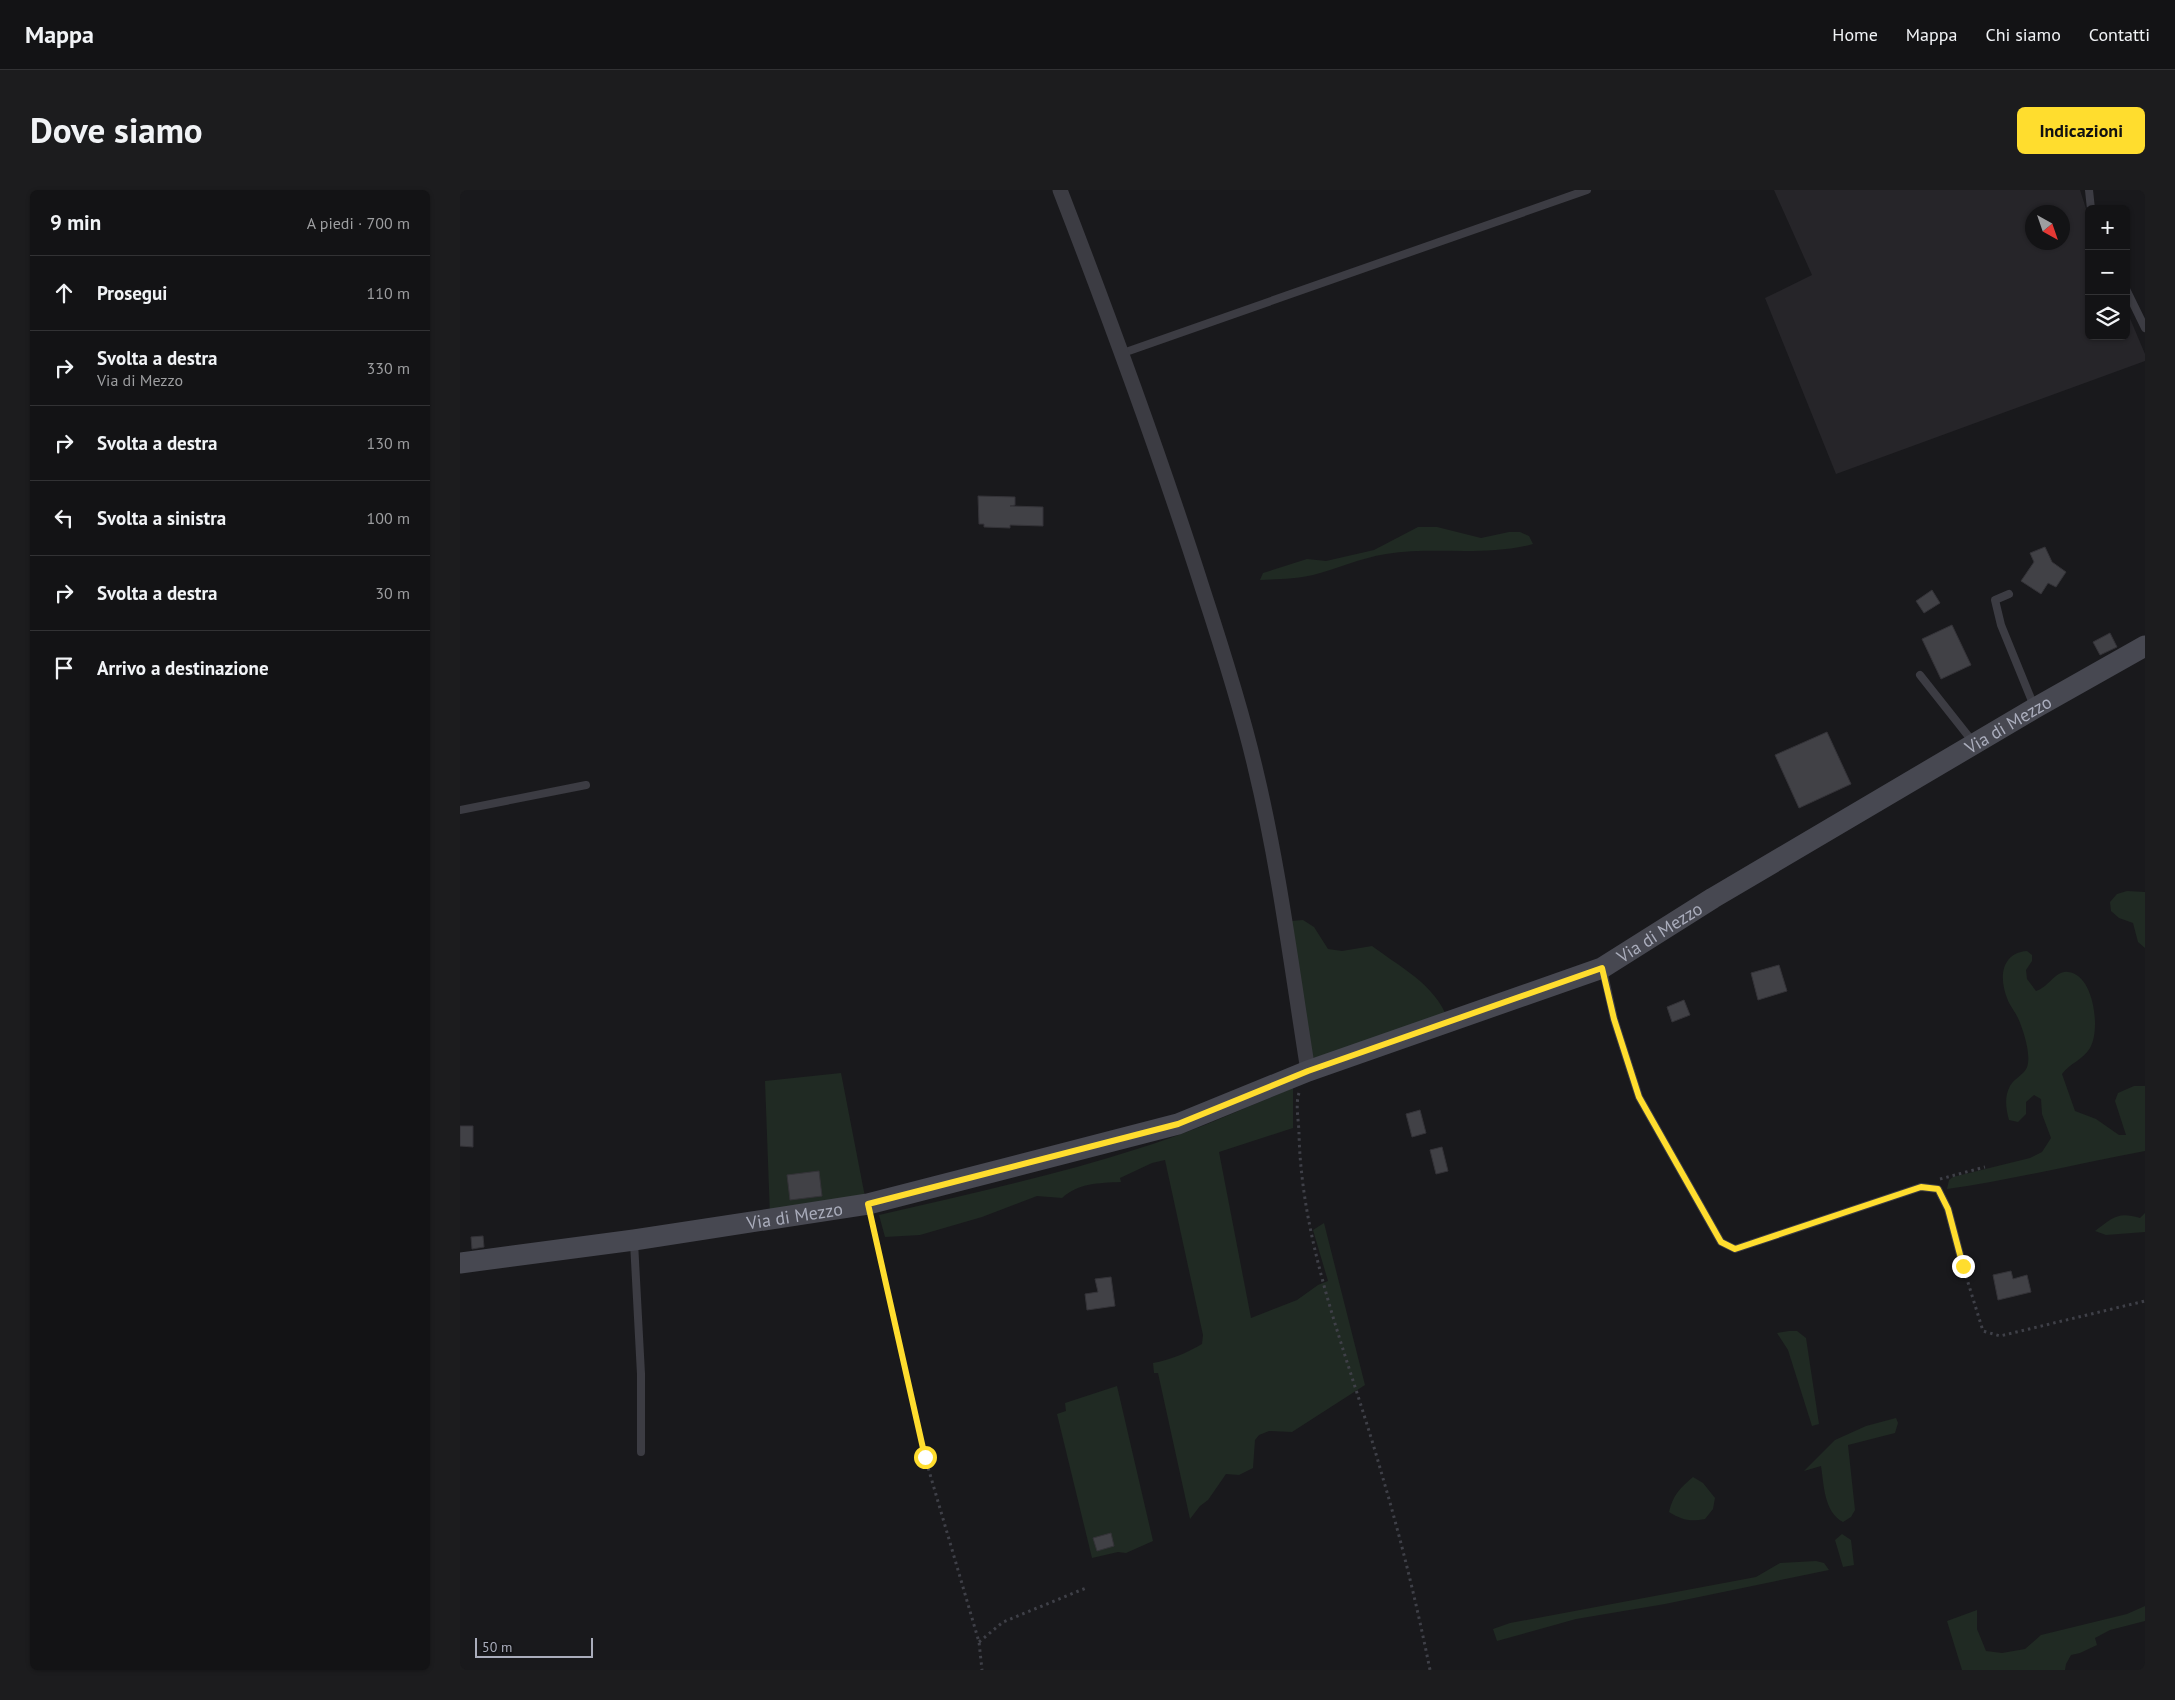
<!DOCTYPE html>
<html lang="it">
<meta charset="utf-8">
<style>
:root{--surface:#131315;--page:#1c1c1e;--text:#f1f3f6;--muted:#9d9ea0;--line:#323234;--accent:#ffdd2e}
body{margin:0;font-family:"PT Sans",sans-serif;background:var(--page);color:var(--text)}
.controls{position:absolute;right:15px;top:15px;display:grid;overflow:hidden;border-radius:8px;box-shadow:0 1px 4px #0004}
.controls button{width:45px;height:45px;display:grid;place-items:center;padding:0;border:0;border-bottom:1px solid var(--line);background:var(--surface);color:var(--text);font:25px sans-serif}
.compass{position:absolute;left:1565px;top:15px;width:45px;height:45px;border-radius:50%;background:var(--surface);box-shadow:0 1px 4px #0004;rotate:140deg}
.scale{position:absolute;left:15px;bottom:12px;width:118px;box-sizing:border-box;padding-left:5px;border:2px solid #aaadbc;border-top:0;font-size:14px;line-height:18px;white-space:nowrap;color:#aaadbc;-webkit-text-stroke:4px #141417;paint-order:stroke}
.stop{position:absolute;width:15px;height:15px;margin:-11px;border:4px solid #ffdd2e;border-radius:50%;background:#fff}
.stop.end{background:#ffdd2e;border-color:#fff;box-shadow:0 1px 5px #0008}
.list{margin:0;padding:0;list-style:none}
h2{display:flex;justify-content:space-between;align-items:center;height:65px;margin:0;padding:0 20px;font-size:21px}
h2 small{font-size:16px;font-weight:400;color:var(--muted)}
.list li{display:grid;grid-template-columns:32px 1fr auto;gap:15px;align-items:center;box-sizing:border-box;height:75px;padding:0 20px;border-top:1px solid var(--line)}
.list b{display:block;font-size:19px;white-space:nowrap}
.list p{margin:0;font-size:16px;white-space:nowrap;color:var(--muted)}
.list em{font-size:16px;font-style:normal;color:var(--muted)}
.icon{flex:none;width:28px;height:28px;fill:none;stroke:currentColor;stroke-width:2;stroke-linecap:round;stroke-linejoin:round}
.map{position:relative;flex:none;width:1685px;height:1480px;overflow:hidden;border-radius:8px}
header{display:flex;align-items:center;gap:30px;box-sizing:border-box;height:70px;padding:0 25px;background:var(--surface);border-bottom:1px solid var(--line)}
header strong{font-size:24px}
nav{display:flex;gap:28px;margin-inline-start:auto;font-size:18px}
.intro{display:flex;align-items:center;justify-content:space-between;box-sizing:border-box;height:120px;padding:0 30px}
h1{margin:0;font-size:35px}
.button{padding:12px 22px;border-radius:8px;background:var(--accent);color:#111;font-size:18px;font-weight:700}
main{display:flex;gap:30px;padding:0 30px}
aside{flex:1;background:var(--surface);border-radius:8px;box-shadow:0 1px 4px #0004}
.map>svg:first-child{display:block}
</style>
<header>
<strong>Mappa</strong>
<nav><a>Home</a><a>Mappa</a><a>Chi siamo</a><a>Contatti</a></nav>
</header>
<div class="intro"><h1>Dove siamo</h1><a class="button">Indicazioni</a></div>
<main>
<aside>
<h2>9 min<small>A piedi · 700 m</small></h2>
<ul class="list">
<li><svg class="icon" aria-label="ahead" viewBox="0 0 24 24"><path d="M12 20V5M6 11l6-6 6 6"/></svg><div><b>Prosegui</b></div><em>110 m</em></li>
<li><svg class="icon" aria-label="right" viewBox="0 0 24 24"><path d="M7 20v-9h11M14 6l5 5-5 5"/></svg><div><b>Svolta a destra</b><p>Via di Mezzo</p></div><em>330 m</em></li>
<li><svg class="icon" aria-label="right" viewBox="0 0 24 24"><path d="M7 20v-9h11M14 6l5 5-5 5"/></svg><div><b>Svolta a destra</b></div><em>130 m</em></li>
<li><svg class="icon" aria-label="left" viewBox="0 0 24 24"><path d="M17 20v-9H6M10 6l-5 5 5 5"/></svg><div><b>Svolta a sinistra</b></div><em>100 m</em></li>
<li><svg class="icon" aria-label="right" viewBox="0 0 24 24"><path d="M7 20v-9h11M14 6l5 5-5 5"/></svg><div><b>Svolta a destra</b></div><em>30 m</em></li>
<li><svg class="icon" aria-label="arrive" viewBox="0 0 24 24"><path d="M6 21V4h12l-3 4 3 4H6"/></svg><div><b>Arrivo a destinazione</b></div></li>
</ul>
</aside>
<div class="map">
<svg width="1685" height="1480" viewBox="0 0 1685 1480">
<rect width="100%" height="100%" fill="#19191c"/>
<path fill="#262529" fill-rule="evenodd" d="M1314,0H1620L1629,28V146H1666V119L1685,164V171L1376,284L1305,108L1352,85ZM1572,22H1602V52H1572Z"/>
<path fill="#202a23" d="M958,337H977L1021,348L1049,342H1060L1069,346L1073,354C1024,367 975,356 926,364C900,368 877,379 853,385C836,389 817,389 800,390L803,383L847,369L866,371L914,360Z
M1667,701L1685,702V758L1678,752L1673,733L1659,728L1651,721L1650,712L1657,704Z
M843,730L854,737L868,759L882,761L912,756C940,777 976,795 988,830L853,878L831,731Z
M1567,761L1572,765V771L1566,780L1567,789L1576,801C1588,798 1596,780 1608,782C1634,784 1641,840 1630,858C1623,870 1610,873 1602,884L1615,921L1636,929L1659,945H1666L1655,911L1658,903L1674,896H1685V961C1619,973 1553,990 1487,999L1489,990L1493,987L1570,968L1582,962L1591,948L1582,924L1581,909L1574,905L1566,912V924L1558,932L1549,930C1546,919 1544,907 1550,896C1555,887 1567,884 1568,873C1570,861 1563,839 1558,828C1555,821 1549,815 1547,808C1539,788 1541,763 1567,761Z
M381,883L406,1012L310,1026L305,891Z
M833,898V938L759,962L791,1128L837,1110L858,1095L868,1091L853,1040L864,1033L905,1195L832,1242L809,1241L799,1245L795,1250L793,1278L779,1285L766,1284L748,1310L740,1316L730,1329L698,1183H694L693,1173C710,1170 727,1163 742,1154L743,1145L705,970L692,973L660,988L661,992C638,993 619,993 602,1008L577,1006L522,1027L460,1045L425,1047L419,1025C505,1005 593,986 677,959C731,943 782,919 833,898Z
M1685,1023V1042L1646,1045L1635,1041C1653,1028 1657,1021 1680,1028Z
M1329,1141H1337L1346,1148L1359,1234L1352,1236L1328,1160L1317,1143Z
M657,1196L693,1351L666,1363L658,1362L632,1368L597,1224L606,1221L605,1213Z
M1436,1228L1438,1233L1435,1243L1388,1255L1395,1320L1391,1327L1383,1332C1364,1322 1364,1295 1361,1276L1344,1281L1375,1250L1406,1236Z
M1233,1287L1243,1293L1255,1308L1253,1319L1245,1329C1230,1332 1222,1330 1209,1322C1213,1305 1220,1298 1233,1287Z
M1382,1344L1391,1350L1394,1375L1383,1377L1375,1350Z
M1356,1371L1364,1373L1369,1380L1205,1414L1116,1429L1037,1451L1033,1439L1050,1433L1296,1387L1320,1373Z
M1685,1416V1431L1650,1440L1635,1448L1637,1455L1620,1463L1611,1465L1606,1474L1605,1480H1502L1487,1431L1517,1420V1439L1526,1461L1542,1463L1565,1459L1581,1445L1667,1424Z"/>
<path fill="#414146" stroke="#343338" d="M518,306L555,307V315L550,316L583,317V336L550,335V338L524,337V334H519Z
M1585,357L1592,372L1606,382L1596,397L1588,393L1581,404L1561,391L1574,372L1570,363Z
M1472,400L1480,413L1464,423L1456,411Z
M1492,435L1511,475L1481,489L1462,449Z
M1650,443L1657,457L1640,465L1633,452Z
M1367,542L1391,594L1339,618L1315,565Z
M1319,775L1327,801L1298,810L1291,783Z
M1224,810L1230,825L1212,832L1207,817Z
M960,920L966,943L952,947L946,924Z
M0,936H13V957L0,956Z
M982,957L988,981L976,984L970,960Z
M359,981L362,1006L330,1010L327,985Z
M23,1046L24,1057L12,1059L11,1047Z
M1551,1081L1553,1089L1567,1085L1571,1102L1538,1110L1533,1085Z
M651,1087L655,1116L627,1120L625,1104L638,1102L635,1089Z
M651,1343L654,1356L637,1361L633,1348Z"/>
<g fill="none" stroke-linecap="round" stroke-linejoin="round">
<path stroke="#3f4048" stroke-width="3" stroke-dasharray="2.5 4" stroke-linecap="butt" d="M839,903C835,915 839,932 839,944C842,1062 891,1173 922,1285C941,1349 957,1415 970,1480
M1480,989L1525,977
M412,1031L465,1267L519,1452L522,1480
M1506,1086L1523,1141L1540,1146L1685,1111
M519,1452L543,1432L626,1398"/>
<path stroke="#3c3c43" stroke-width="8" d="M1629,0L1631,19
M1666,99L1685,138
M663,163L1127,0
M1549,404L1535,410L1541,435L1574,516
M1460,485L1513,552
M0,620L126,595
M1143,780L1154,829L1179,907L1261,1052L1275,1059L1461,997L1478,999L1488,1019L1503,1076
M174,1052L181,1184V1262"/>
<path stroke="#3c3c43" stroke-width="15" d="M600,0C651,132 700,265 743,400C762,458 781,517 795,577C819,676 832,781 848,881"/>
<path stroke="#474851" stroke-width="21" id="s1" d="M0,1073L174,1050L408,1014L718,934L848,881L1142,778L1253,708L1575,518L1685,456"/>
</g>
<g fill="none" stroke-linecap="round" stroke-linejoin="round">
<path stroke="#ffdd2e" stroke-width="6" d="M465,1267L408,1014L718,934L848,881L1142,778L1154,829L1179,907L1261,1052L1275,1059L1461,997L1478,999L1488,1019L1503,1076"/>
</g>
<g text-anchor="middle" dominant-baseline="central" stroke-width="5" stroke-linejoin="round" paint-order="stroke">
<g font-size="18" fill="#aaadbc" stroke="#141417">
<text stroke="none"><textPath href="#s1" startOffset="1658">Via di Mezzo</textPath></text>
<text stroke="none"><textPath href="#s1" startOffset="1252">Via di Mezzo</textPath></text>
<text stroke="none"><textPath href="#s1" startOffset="338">Via di Mezzo</textPath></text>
</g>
</g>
</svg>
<div class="controls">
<button>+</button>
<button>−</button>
<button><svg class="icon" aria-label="layers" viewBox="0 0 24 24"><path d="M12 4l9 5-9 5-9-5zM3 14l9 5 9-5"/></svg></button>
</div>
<svg class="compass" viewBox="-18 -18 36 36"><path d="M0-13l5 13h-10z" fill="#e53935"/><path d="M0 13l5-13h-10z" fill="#9d9ea0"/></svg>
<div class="scale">50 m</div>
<div class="stop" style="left:465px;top:1267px"></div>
<div class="stop end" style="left:1503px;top:1076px"></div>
</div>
</main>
